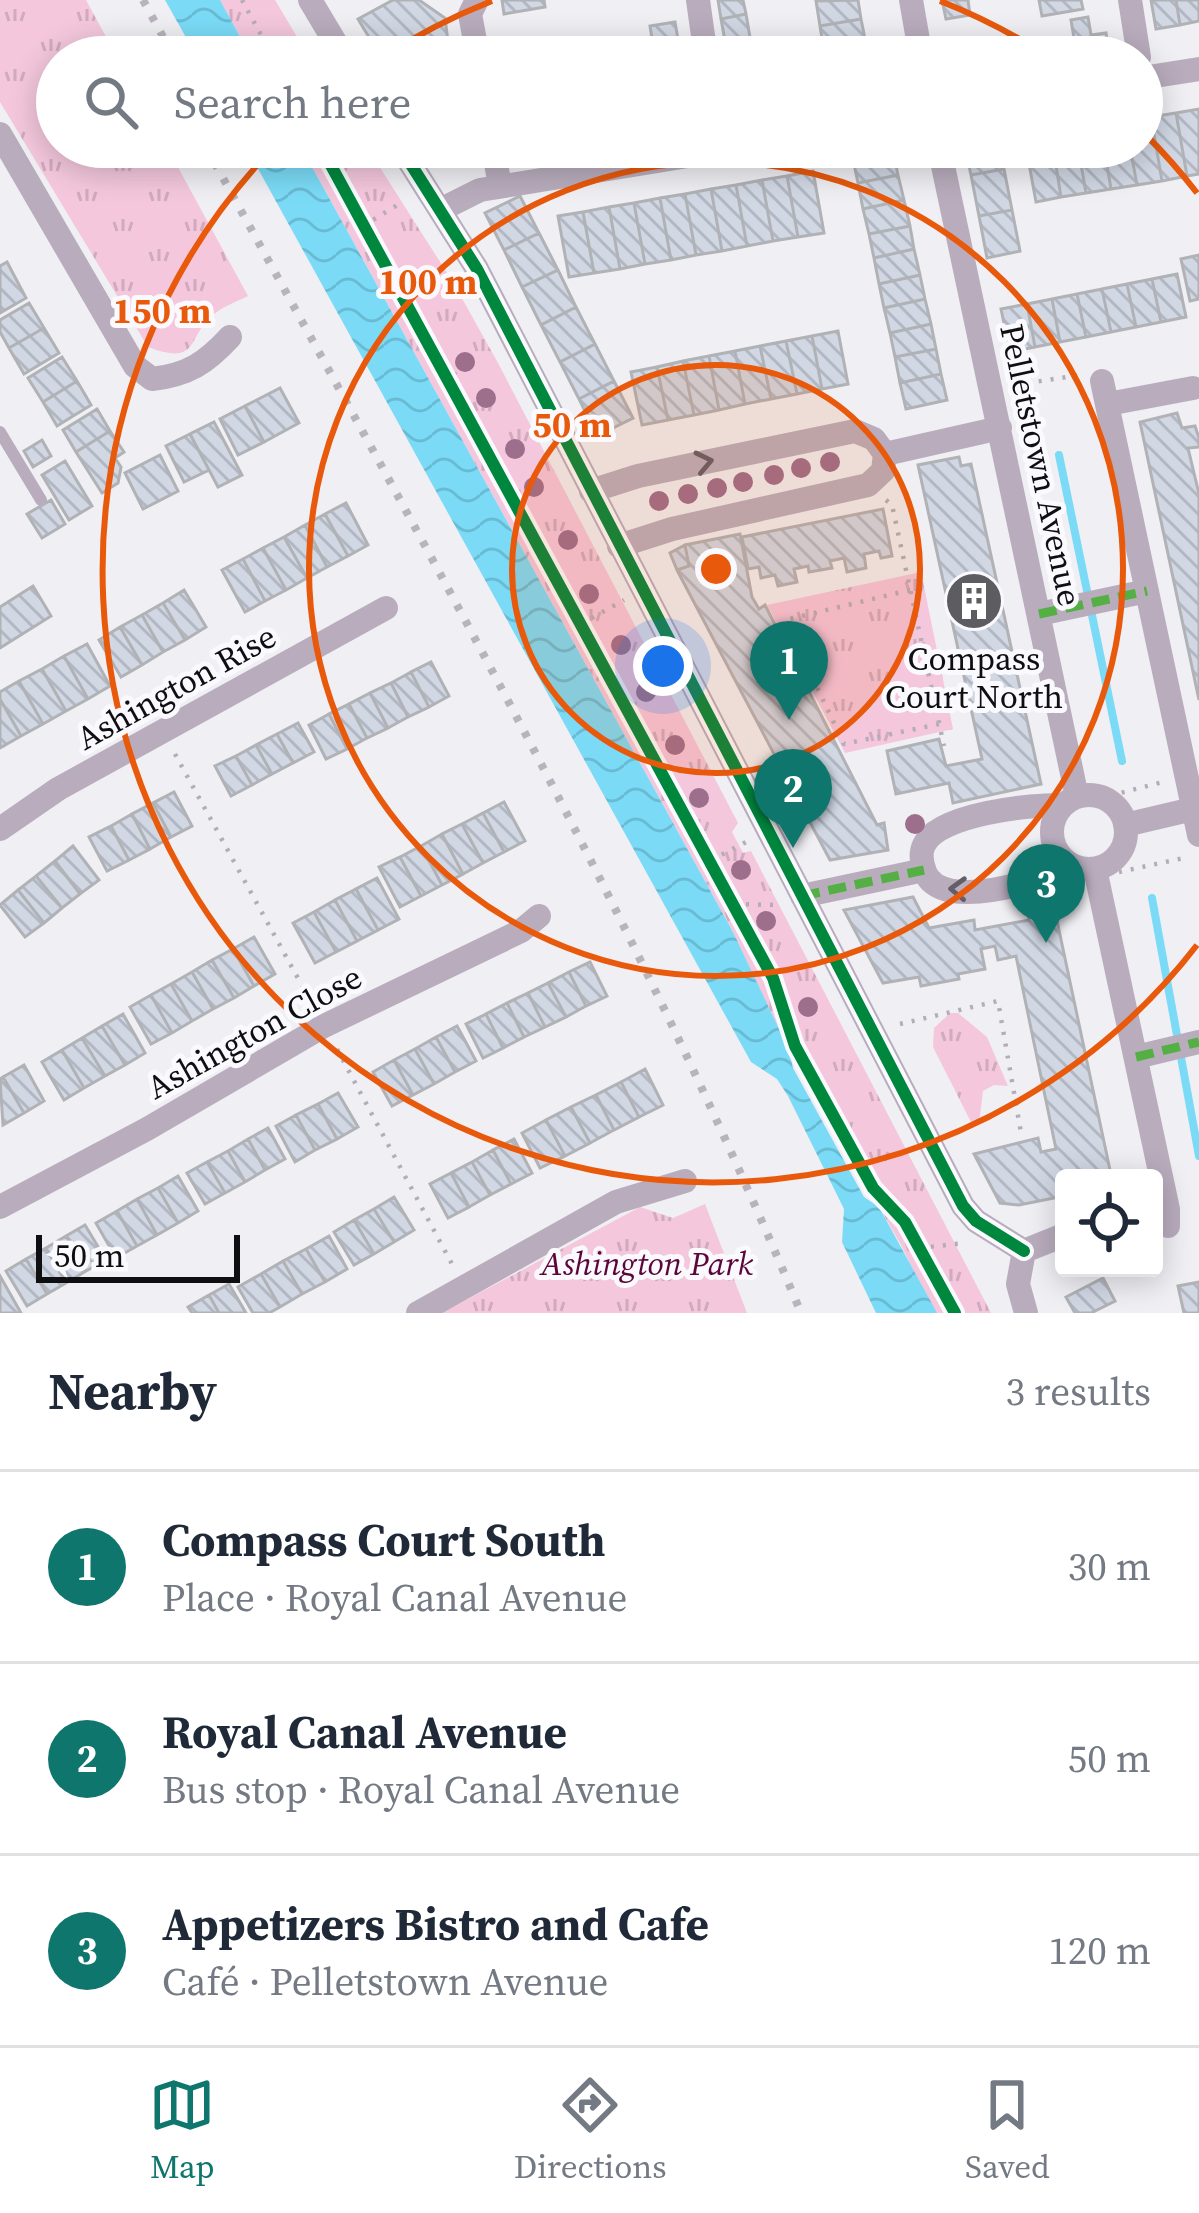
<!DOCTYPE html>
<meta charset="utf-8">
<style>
:root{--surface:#fff;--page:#f2f2f3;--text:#1f2937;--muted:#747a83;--line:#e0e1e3;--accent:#0f766e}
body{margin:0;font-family:"Source Serif 4",serif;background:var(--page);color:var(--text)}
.controls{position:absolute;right:36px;bottom:36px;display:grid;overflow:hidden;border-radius:12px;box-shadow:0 6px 30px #0003}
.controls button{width:108px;height:108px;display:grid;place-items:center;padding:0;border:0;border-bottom:3px solid var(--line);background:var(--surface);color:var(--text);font:60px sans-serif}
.scale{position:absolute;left:36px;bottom:30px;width:204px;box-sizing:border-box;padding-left:12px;border:6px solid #0f0f12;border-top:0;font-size:33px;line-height:42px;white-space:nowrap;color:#0f0f12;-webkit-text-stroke:9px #fafafe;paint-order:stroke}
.you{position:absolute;left:663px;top:666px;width:42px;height:42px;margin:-30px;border:9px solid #fff;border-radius:50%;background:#1a73e8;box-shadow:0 0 0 18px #1a73e833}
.badge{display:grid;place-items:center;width:78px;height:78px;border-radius:50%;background:var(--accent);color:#fff;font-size:39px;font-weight:700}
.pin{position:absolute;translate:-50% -99px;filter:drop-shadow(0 3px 6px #0008)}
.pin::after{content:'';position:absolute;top:63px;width:42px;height:36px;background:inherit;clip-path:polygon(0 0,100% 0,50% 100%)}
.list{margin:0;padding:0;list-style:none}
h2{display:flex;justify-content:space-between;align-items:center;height:156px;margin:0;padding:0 48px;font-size:51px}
h2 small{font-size:39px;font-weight:400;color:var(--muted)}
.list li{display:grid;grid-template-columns:78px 1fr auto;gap:36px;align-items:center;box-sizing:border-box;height:192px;padding:0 48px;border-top:3px solid var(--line)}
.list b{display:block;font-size:45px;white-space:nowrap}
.list p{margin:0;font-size:39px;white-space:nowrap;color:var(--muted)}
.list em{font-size:39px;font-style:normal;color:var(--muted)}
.icon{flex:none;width:66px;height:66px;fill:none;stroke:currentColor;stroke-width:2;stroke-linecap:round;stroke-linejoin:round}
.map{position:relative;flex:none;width:1199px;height:1313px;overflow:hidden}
.search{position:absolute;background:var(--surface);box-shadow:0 6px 30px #0003;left:36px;right:36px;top:36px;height:132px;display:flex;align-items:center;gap:30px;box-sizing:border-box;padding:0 42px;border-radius:66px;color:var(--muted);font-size:45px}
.sheet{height:732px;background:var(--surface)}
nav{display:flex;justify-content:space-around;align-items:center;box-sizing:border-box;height:168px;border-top:3px solid var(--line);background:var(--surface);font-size:33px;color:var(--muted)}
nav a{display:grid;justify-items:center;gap:6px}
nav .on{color:var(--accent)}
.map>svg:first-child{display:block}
</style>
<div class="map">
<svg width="1199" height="1313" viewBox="0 0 1199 1313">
<defs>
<pattern id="grass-tufts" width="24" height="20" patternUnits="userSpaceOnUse" patternTransform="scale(3)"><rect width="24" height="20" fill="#f4c7dd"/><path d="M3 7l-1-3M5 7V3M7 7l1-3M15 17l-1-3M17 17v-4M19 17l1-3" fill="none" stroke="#d0aabd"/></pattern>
<pattern id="water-waves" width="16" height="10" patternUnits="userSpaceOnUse" patternTransform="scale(3)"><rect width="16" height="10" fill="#7bdbf7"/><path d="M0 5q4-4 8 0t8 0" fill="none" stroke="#69bbd3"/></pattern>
<pattern id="building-back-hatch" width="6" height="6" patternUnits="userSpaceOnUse" patternTransform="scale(3)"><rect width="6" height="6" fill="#d1d8e4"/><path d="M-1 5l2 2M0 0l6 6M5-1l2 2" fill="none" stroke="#b2b8c3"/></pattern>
</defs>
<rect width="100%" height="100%" fill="#efeff4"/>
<path fill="url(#grass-tufts)" d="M0,0H86L117,57H57V147H167L248,296C238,301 224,306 214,314C186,336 201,367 148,347L0,102Z
M220,0H275L309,57H251Z
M301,147H367L454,284L498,363L738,823L732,832L743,853L751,851L991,1313H934L901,1245L789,1051L733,932Z
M921,572L953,729L845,753L767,605Z
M950,1013H958L987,1037L1008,1086L994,1085L983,1091L979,1123L973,1126L933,1047L934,1028Z
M705,1204L747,1313H442L640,1207L673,1218Z"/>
<path fill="url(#water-waves)" d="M165,0H220L251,57H197Z
M246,147H301L733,932L789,1050L793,1068L864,1197L879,1207L937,1313H876L842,1242L844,1209L788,1096L777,1079L751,1062Z"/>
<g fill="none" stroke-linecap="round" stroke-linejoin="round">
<path stroke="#7bdbf7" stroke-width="8" d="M1059,455L1122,761
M1152,898L1199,1156"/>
</g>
<path fill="url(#building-back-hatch)" stroke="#b1b2b6" stroke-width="3" d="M393,0H419L445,18L450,57H381L358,19Z
M502,0H544L545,7L504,14Z
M718,0H743L746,14L721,19Z
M858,0L861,19L820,26L816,1Z
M942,0H968L970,15L946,19Z
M1039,0H1081L1083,9L1042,16Z
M1151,0H1176L1180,25L1156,29Z
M1176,0H1199V21L1180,25Z
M746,14L753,55L728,57L721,19Z
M1088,17L1091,35L1106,33L1110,57H1068L1065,40L1074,38L1071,20Z
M861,19L866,44L824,51L820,26Z
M675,22L681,57H655L650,26Z
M1037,42L1039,57H997L996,49Z
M1199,109V174L1187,176L1176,113Z
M1176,113L1187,176L1162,181L1151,117Z
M1151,117L1162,181L1137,185L1130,147H1142V119Z
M965,147H1000L1004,169L971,175Z
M1026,147H1053L1061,197L1036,202Z
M1053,147H1078L1086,193L1061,197Z
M1078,147H1104L1111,189L1086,193Z
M1104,147H1130L1137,185L1111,189Z
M893,151L898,175L858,183L853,159Z
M1004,169L1012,210L979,216L971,175Z
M813,171L824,233L798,237L787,176Z
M898,175L904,200L863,209L858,183Z
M787,176L798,237L773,241L762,180Z
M762,180L773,241L747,246L736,185Z
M736,185L747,246L722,251L711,189Z
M711,189L722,251L696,255L685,194Z
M685,194L696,255L671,260L660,198Z
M520,196L539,233L504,250L485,213Z
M660,198L671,260L645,264L634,203Z
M904,200L910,226L869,234L863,209Z
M634,203L645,264L620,269L609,207Z
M609,207L620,269L594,273L583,212Z
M1012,210L1020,251L987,258L979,216Z
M583,212L594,273L569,277L558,216Z
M910,226L914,249L874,258L869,234Z
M539,233L558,270L522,287L504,250Z
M914,249L920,275L879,284L874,258Z
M1199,255V299L1190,301L1181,259Z
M7,262L26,298L0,313V266Z
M558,270L576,307L541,325L522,287Z
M1177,274L1186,317L1161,322L1152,279Z
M920,275L925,299L884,308L879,284Z
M1152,279L1161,322L1136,327L1127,284Z
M1127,284L1136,327L1111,332L1102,289Z
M1102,289L1111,332L1086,337L1077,294Z
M1077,294L1086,337L1060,342L1052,299Z
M925,299L931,324L890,333L884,308Z
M1052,299L1060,342L1035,347L1027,304Z
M29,303L44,328L9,348L0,332V320Z
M1027,304L1035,347L1010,352L1001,309Z
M576,307L595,344L560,362L541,325Z
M931,324L936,349L895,357L890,333Z
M44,328L59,353L24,374L9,348Z
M838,331L848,384L822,389L812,336Z
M812,336L822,389L797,394L786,341Z
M786,341L797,394L771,399L760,346Z
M595,344L614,381L579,399L560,362Z
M760,346L771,399L745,404L735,351Z
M936,349L941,374L900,383L895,357Z
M735,351L745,404L719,410L709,356Z
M709,356L719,410L694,415L683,361Z
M62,357L77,381L43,402L28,378Z
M683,361L694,415L668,420L657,367Z
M657,367L668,420L642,425L631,372Z
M941,374L947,400L906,409L900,383Z
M77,381L91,405L57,426L43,402Z
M614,381L633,418L597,436L579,399Z
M280,388L299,423L264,442L245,406Z
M245,406L264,442L238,455L220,419Z
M97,409L110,431L76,452L63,430Z
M1177,413L1182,428L1195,426L1199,438V447L1188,448L1199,494V700L1140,422Z
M214,422L242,475L218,487L190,434Z
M110,431L124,452L115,458L121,467L118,483L102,493L76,452Z
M190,434L209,470L184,482L166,446Z
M42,440L51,456L33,467L24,451Z
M160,455L178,491L143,509L125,473Z
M959,457L961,466L971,464L1041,784L953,803L949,783L896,794L887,751L939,739L946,766L982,759L918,465Z
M65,461L92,506L69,520L42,475Z
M51,500L65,524L42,538L27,514Z
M346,503L368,545L348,556L325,514Z
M883,509L892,556L881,558L879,551L864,554L866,568L847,572L844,558L830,561L832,568L809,572L808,566L794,569L797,582L778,586L775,575L761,578L759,567L748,569L742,537Z
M325,514L348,556L327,567L305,525Z
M305,525L327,567L307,578L284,537Z
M740,534L752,597L759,609L765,605L877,825L884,823L888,850L830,860L677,570L689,566L685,545Z
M284,537L307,578L286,590L263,548Z
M685,545L689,566L677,570L670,553Z
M263,548L286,590L265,601L243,559Z
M243,559L265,601L245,612L222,570Z
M33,586L51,616L0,648V607Z
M184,590L206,627L185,640L163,603Z
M163,603L185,640L163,652L142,615Z
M142,615L163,652L142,665L120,627Z
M120,627L142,665L121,677L99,640Z
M87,644L110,686L88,699L64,656Z
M64,656L88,699L66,711L42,669Z
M431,662L449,696L429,707L411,672Z
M42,669L66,711L43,724L19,681Z
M411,672L429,707L408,717L391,683Z
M19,681L43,724L21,736L0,699V692Z
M391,683L408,717L388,728L370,693Z
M370,693L388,728L367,738L349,704Z
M0,699L21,736L0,748Z
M349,704L367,738L347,749L329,714Z
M329,714L347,749L326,759L309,725Z
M298,723L314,752L293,763L277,734Z
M277,734L293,763L272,774L256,745Z
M256,745L272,774L252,785L236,756Z
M236,756L252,785L231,796L215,766Z
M174,792L192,826L171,837L153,803Z
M504,802L525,841L504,852L483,813Z
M153,803L171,837L150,849L132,814Z
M483,813L504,852L483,863L462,824Z
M132,814L150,849L129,860L111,826Z
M462,824L483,863L463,874L442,834Z
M111,826L129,860L107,871L89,837Z
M442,834L463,874L442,885L421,846Z
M73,846L99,880L80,894L55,861Z
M421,846L442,885L421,896L400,857Z
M400,857L421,896L400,907L379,867Z
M55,861L80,894L62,908L36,876Z
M36,876L62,908L44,923L18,890Z
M377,878L399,919L378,930L356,889Z
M356,889L378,930L357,941L335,900Z
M18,890L44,923L25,937L0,905Z
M913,897L929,928L974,920L975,930L1029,920L1028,914L1048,910L1050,917L1056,916L1110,1170L1103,1178H1064V1196L1019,1205L1000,1203L974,1154L1038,1138L1041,1152L1056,1149L1016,956L998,960L995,946L981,949L985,969L958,974L959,979L921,986L919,977L883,983L844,910Z
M335,900L357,941L336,952L314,912Z
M314,912L336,952L315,963L293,923Z
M254,937L275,974L254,986L233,949Z
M233,949L254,986L234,998L212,960Z
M212,960L234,998L213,1009L192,972Z
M590,962L607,996L586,1006L569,972Z
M192,972L213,1009L192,1021L171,984Z
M569,972L586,1006L566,1017L548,983Z
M548,983L566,1017L545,1027L528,993Z
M171,984L192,1021L172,1033L151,995Z
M528,993L545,1027L524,1037L507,1003Z
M151,995L172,1033L151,1044L130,1007Z
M507,1003L524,1037L503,1048L486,1014Z
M123,1014L145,1053L125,1065L102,1026Z
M486,1014L503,1048L483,1058L466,1024Z
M102,1026L125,1065L105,1076L82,1038Z
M457,1026L476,1061L455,1072L436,1037Z
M436,1037L455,1072L434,1084L415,1049Z
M82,1038L105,1076L84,1088L62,1050Z
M415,1049L434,1084L413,1095L394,1060Z
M62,1050L84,1088L64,1100L42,1062Z
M394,1060L413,1095L392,1106L373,1072Z
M24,1065L44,1101L24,1113L3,1077Z
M645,1069L663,1105L639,1117L621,1082Z
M3,1077L24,1113L3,1125L0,1079Z
M621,1082L639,1117L614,1130L596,1095Z
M338,1093L358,1127L337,1139L318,1104Z
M596,1095L614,1130L590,1143L571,1107Z
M318,1104L337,1139L315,1150L296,1115Z
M571,1107L590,1143L565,1156L546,1120Z
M296,1115L315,1150L295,1162L276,1126Z
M546,1120L565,1156L540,1168L522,1133Z
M268,1128L285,1159L265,1170L248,1139Z
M248,1139L265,1170L245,1182L228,1151Z
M514,1139L532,1173L511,1184L493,1150Z
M493,1150L511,1184L490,1195L472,1162Z
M228,1151L245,1182L225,1193L207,1162Z
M207,1162L225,1193L205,1204L187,1173Z
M472,1162L490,1195L469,1207L451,1173Z
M451,1173L469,1207L448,1218L430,1184Z
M178,1176L198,1211L178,1223L158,1188Z
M158,1188L178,1223L157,1235L137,1199Z
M394,1197L414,1230L394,1242L374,1209Z
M137,1199L157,1235L137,1246L117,1211Z
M374,1209L394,1242L374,1254L354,1220Z
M117,1211L137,1246L116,1258L96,1223Z
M354,1220L374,1254L354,1265L334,1232Z
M85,1225L106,1260L86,1271L66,1236Z
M66,1236L86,1271L66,1283L46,1248Z
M329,1236L347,1269L325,1282L306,1249Z
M46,1248L66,1283L47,1294L26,1259Z
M306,1249L325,1282L302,1294L283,1261Z
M26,1259L47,1294L27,1306L6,1271Z
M283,1261L302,1294L280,1307L261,1274Z
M261,1274L280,1307L269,1313H253L238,1287Z
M0,1276L21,1313H0Z
M1103,1278L1115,1301L1091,1313H1075L1066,1297Z
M1199,1282V1313H1184L1178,1286Z
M229,1284L246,1313H219L209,1295Z
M209,1295L219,1313H192L188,1307Z"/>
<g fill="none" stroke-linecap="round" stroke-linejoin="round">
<path stroke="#b4adb7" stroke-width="4.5" stroke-dasharray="3 9" stroke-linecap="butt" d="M242,0L273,57
M321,147L773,978L795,1046L873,1188L905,1222L955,1313
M363,226L404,201
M1015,385L1080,375
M886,500L892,505L944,746
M910,590L785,620L844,744L939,724
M581,624L624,600
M175,754L311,1002
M1115,802L1120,793L1163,782
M711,860L748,841
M1119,872L1184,858
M734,904L776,905
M900,1024L998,1001L1021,1133
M337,1049L453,1266
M919,1248L965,1243"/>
<path stroke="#b9adbd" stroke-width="12" d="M0,432L41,500"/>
<path stroke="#b9adbd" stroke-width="24" d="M310,0L344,57
M477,0L470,14L478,57
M698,0L706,57
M911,0L921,57
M1130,0L1139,57
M1142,78L1199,69
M0,134L135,366L152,379C188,375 206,363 230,337
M400,147L477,269L963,1206L976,1221L1024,1251
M493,147L500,186
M939,147L1077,797
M440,210L480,190L743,147
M1102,381L1199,835
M1108,404L1193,388
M885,454L1000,428
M591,491L638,476L855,431L874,439L885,454L883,471L868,485L672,529L619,546
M1039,614L1147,591
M1052 832a37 37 0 1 1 74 0a37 37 0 1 1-74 0Z
M1063,805C1033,804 937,814 924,845C920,853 922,864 925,872C941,913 1041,881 1071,865
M1125,825L1193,809
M0,829L58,789L386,608
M1095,869L1168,1209V1226L1154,1217
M802,896L924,870
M1136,1057L1199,1042
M0,1207L147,1129L324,1026L521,931L539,916
M1024,1251L1018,1284L1026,1313
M1024,1251L1064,1235
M418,1313L616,1202L685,1181"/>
<path stroke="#b8b3bc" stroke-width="8" stroke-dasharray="6 12" stroke-linecap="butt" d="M143,0L174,57
M206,147C416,530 633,909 801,1313"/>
<path stroke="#54b044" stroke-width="9" stroke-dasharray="18 9" stroke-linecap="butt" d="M1039,614L1147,591
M802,896L924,870
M1136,1057L1199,1042"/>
<g stroke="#fafafe" stroke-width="20">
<path id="cycleway" d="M321,147L773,978L795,1046L873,1188L905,1222L955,1313
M400,147L477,269L963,1206L976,1221L1024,1251"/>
</g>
<use href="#cycleway" stroke="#00873e" stroke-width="12"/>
</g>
<g fill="#9e6e8d">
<circle cx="465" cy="362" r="10"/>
<circle cx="486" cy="398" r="10"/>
<circle cx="515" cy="449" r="10"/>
<circle cx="830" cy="462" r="10"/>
<circle cx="801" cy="468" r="10"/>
<circle cx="774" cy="475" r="10"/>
<circle cx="743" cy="482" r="10"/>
<circle cx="534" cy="487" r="10"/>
<circle cx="717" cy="488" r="10"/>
<circle cx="688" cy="494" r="10"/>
<circle cx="659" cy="501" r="10"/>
<circle cx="568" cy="540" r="10"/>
<circle cx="589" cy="594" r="10"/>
<circle cx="621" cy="645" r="10"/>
<circle cx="646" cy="692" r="10"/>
<circle cx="675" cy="745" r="10"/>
<circle cx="699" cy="798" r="10"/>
<circle cx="915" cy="824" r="10"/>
<circle cx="741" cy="870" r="10"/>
<circle cx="766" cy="921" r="10"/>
<circle cx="808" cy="1007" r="10"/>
</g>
<defs><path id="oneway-chevron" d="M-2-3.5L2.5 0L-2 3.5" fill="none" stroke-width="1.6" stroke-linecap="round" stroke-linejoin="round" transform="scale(3)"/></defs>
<g stroke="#645e68">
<use href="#oneway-chevron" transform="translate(704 462) rotate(-12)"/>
<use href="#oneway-chevron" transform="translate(958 889) rotate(-178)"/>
</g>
<circle cx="716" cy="569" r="204" fill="#e8590c" fill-opacity=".12"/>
<g fill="none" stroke="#e8590c" stroke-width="6">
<circle cx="716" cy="569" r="204"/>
<circle cx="716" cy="569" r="407"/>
<path d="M1197 945A611 611 0 1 1 273 148M383 57A611 611 0 0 1 492 1M940 1A611 611 0 0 1 1049 57M1144 133A611 611 0 0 1 1197 193"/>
</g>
<defs>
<g id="building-disc" transform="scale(3)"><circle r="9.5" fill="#5d5d61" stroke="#fafafe"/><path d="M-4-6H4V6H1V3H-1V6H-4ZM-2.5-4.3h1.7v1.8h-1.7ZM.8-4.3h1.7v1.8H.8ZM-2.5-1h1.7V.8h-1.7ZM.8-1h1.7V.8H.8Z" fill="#fff"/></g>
</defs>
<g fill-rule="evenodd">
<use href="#building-disc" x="974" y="601"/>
</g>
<g text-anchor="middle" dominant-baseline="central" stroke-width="10" stroke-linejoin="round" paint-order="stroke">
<g font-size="33" fill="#0f0f12" stroke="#fafafe">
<text transform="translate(1041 465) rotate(78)">Pelletstown Avenue</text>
<text transform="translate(176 687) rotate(-29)">Ashington Rise</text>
<text transform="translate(254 1032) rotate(-29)">Ashington Close</text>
</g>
<g font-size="33" fill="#0f0f12" stroke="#fafafe">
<text x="974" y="658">Compass<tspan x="974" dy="38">Court North</tspan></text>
</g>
<g font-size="33" font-style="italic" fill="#5c0539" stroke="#fafafe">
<text x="647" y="1263">Ashington Park</text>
</g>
</g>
<circle cx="716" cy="569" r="18" fill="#e8590c" stroke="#fafafe" stroke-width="6"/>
<g font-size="36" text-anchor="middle" font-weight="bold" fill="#e8590c" stroke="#fafafe" stroke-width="10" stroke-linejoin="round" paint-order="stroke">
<text x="428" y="294">100 m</text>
<text x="162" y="323">150 m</text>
<text x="572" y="437">50 m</text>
</g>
</svg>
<div class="controls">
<button><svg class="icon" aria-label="locate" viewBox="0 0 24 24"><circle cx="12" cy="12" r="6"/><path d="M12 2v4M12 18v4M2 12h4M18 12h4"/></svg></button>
</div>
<div class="scale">50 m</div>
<div class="you"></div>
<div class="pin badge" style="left:789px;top:720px">1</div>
<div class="pin badge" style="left:793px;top:848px">2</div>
<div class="pin badge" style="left:1046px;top:943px">3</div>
<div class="search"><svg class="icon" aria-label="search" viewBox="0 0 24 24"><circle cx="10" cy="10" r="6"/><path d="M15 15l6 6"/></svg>Search here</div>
</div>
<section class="sheet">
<h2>Nearby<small>3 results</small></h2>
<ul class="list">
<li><span class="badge">1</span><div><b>Compass Court South</b><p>Place · Royal Canal Avenue</p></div><em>30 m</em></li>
<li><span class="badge">2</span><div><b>Royal Canal Avenue</b><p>Bus stop · Royal Canal Avenue</p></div><em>50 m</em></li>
<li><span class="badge">3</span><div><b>Appetizers Bistro and Cafe</b><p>Café · Pelletstown Avenue</p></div><em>120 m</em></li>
</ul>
</section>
<nav>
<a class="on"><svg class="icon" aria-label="map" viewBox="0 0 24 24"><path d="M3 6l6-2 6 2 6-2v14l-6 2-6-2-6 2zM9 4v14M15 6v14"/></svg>Map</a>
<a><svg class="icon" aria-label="directions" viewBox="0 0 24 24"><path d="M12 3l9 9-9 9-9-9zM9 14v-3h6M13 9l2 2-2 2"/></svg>Directions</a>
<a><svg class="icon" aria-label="saved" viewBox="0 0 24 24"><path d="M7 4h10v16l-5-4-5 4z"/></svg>Saved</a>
</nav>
